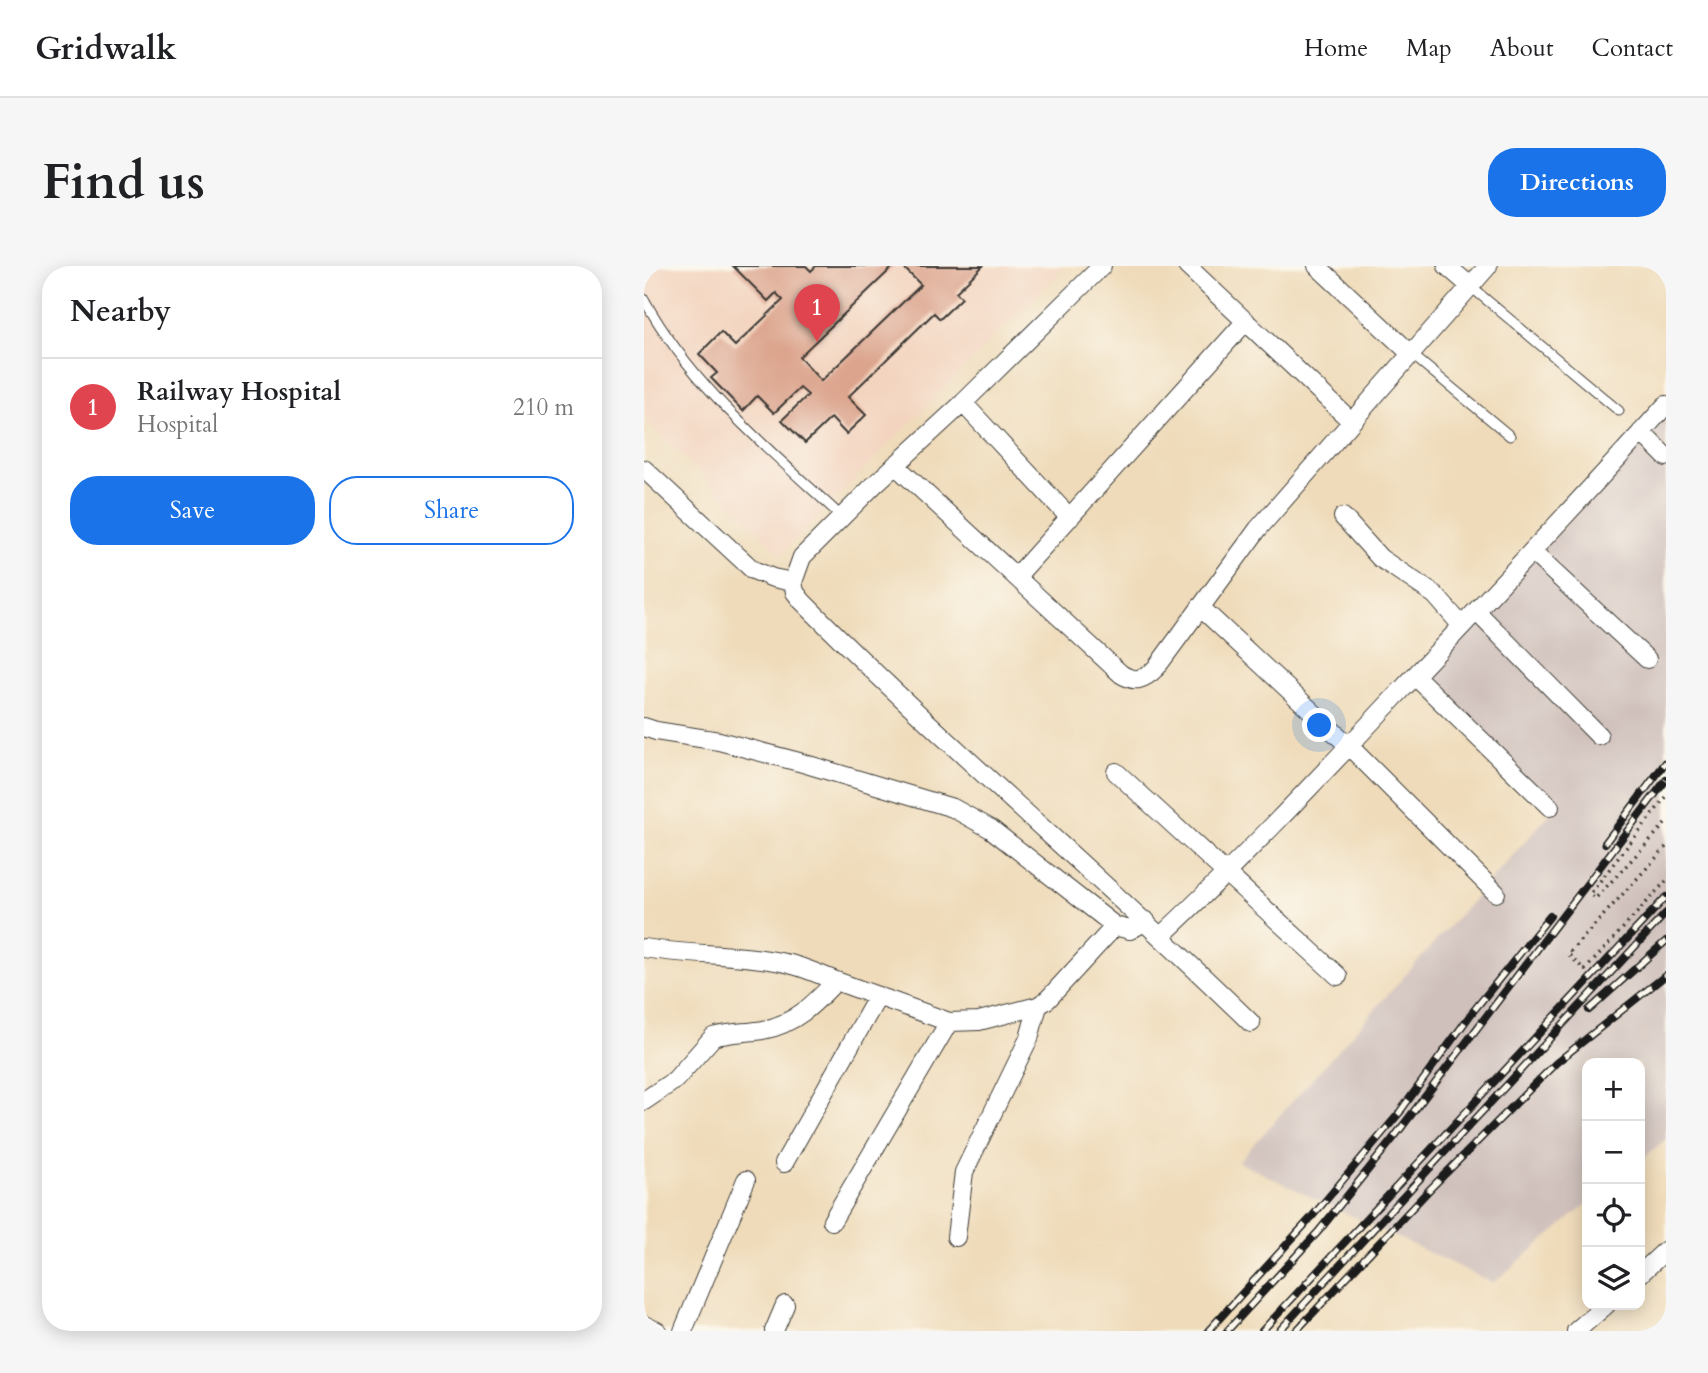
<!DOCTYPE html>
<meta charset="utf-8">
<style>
:root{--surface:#fff;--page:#f6f6f6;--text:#202124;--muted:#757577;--line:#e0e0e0;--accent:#1a73e8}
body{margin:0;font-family:Cardo,serif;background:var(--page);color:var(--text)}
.controls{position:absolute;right:21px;bottom:21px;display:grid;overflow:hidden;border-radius:14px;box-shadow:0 4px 18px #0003}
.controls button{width:63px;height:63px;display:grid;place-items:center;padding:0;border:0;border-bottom:2px solid var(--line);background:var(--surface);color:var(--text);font:35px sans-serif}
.you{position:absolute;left:676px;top:460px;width:24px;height:24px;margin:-18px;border:5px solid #fff;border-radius:50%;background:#1a73e8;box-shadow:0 0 0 10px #1a73e833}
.badge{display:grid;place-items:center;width:46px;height:46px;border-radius:50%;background:var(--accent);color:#fff;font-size:23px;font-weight:700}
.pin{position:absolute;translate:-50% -58px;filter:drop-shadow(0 2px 4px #0008)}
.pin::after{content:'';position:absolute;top:37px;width:24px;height:21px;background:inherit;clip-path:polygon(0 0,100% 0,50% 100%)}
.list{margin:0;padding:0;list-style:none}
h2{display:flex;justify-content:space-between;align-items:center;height:91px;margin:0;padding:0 28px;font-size:30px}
h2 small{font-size:23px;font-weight:400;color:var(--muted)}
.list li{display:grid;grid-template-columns:46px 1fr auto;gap:21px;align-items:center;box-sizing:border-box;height:98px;padding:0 28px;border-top:2px solid var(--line)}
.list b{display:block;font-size:26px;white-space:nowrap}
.list p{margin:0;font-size:23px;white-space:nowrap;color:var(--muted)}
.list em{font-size:23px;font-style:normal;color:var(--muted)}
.actions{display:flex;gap:14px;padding:21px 28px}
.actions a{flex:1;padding:16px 0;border:2px solid var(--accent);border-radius:28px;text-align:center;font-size:24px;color:var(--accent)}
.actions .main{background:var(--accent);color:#fff}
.icon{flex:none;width:38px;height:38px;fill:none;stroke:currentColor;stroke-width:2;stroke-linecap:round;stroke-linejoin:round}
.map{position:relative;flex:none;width:1022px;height:1065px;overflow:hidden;border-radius:28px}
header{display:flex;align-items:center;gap:42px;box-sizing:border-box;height:98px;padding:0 35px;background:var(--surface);border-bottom:2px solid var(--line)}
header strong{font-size:33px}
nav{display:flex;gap:38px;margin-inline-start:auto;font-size:24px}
.intro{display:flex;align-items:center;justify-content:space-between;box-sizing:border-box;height:168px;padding:0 42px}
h1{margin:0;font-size:49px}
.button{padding:18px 32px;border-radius:28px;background:var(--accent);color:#fff;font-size:24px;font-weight:700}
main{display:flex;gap:42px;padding:0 42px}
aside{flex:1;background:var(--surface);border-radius:28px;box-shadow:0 4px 18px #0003}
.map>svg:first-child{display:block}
</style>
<header>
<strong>Gridwalk</strong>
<nav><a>Home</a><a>Map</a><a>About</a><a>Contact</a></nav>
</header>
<div class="intro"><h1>Find us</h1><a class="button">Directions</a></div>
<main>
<aside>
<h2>Nearby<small></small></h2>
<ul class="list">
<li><span class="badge" style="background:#e0444e">1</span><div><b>Railway Hospital</b><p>Hospital</p></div><em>210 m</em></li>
</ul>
<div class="actions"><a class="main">Save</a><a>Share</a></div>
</aside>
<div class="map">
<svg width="1022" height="1065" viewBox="0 0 1022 1065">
<rect width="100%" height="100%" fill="#fbf7ec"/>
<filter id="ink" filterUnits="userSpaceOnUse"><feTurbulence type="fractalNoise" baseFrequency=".0143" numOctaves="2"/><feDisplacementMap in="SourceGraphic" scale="14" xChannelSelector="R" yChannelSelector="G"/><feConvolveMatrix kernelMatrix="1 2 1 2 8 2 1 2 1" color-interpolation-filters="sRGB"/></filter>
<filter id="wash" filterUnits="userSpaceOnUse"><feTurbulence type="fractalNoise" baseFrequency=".00686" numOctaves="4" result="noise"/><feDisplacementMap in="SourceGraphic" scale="28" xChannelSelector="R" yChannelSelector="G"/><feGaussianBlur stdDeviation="1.57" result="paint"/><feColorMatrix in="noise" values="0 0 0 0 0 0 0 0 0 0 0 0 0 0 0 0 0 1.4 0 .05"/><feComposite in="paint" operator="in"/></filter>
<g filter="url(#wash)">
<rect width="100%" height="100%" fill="#efdbba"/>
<path fill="#f3d4bf" d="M0,0H421L137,288L0,152Z"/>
<path fill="#cfc0bb" d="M1022,150V873L996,895V797H943V938L849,1017L594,896L911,542L774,418Z"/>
<g id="blocks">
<path fill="#dca48d" d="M89,0H162L167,5L172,0H250L155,91L177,115L277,19L258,0H339L312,26L318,32L296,53L290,47L204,131L222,149L202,168L187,152L161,177L138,154L164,129L156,122L130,147L113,130L99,145L67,112L73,107L55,88L77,66L91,80L139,34L132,27L124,35Z"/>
</g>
</g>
<g filter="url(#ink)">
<use href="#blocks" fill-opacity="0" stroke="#3c3934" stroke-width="2"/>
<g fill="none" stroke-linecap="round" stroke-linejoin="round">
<g stroke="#3c3934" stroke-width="11">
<path id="lane" d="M826,20L975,145
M0,33C48,121 126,184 198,251
M766,87L866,170"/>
</g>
<g stroke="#3c3934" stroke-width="20">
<path id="street" d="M458,0L319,137L230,219L158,291L149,316L151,326L158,335C303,481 460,613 607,757
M543,0L707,155
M673,0L766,87
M803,0L826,20
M319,137L426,252
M997,166L1022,191
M251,199L477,408C491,417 500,414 512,402L614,263L844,0
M0,203L109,304L129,312L149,316
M699,251L736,292L791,329L818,360
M888,286L1003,393
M372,311L602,55
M556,341L705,480L852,627
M832,345L955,470
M771,410L906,541
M0,461L12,465L75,475L155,496L309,542L347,563L471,660L486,664L502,655
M472,506L694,710
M517,670C597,595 672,515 747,435C840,337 932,239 1022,139
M0,682C48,690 98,687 146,698C161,702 177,709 192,715
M0,835L31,814L69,771C86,766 102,767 119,764C151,758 170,738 192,715L305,756L335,755L394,740L404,733L471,660
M140,897L234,730
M188,955L305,756
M312,971L320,906L385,772L394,740
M996,1008L1022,984
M0,1059L13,1065
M39,1065L102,914
M130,1065L141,1039
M932,1065L962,1039"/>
</g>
<path stroke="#3c3934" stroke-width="3.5" stroke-dasharray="2 5" stroke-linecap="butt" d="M1022,531L946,628L951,633L1022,557
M1022,581L924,688L941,704L1022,615"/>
<use href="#lane" stroke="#fff" stroke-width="9"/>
<use href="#street" stroke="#fff" stroke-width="18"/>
<g stroke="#1c1c1c" stroke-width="8">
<path id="rail" d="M961,577L1022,496
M945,744L1022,675
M755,847L827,748L906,650
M564,1065L666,953L757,845
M583,1065L674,966L748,874L1022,514
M618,1065L1022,631
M635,1065L1022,647
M652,1065L786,923L912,797L1022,709"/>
</g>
<use href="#rail" stroke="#fbf7ec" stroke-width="5" stroke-dasharray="16" stroke-linecap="butt"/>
</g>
</g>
</svg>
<div class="controls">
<button>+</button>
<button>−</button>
<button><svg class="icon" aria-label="locate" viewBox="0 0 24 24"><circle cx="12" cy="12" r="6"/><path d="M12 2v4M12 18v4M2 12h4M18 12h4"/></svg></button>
<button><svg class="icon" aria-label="layers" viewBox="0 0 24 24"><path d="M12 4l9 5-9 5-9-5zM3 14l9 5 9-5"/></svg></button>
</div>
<div class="you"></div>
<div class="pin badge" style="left:173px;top:76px;background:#e0444e">1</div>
</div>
</main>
